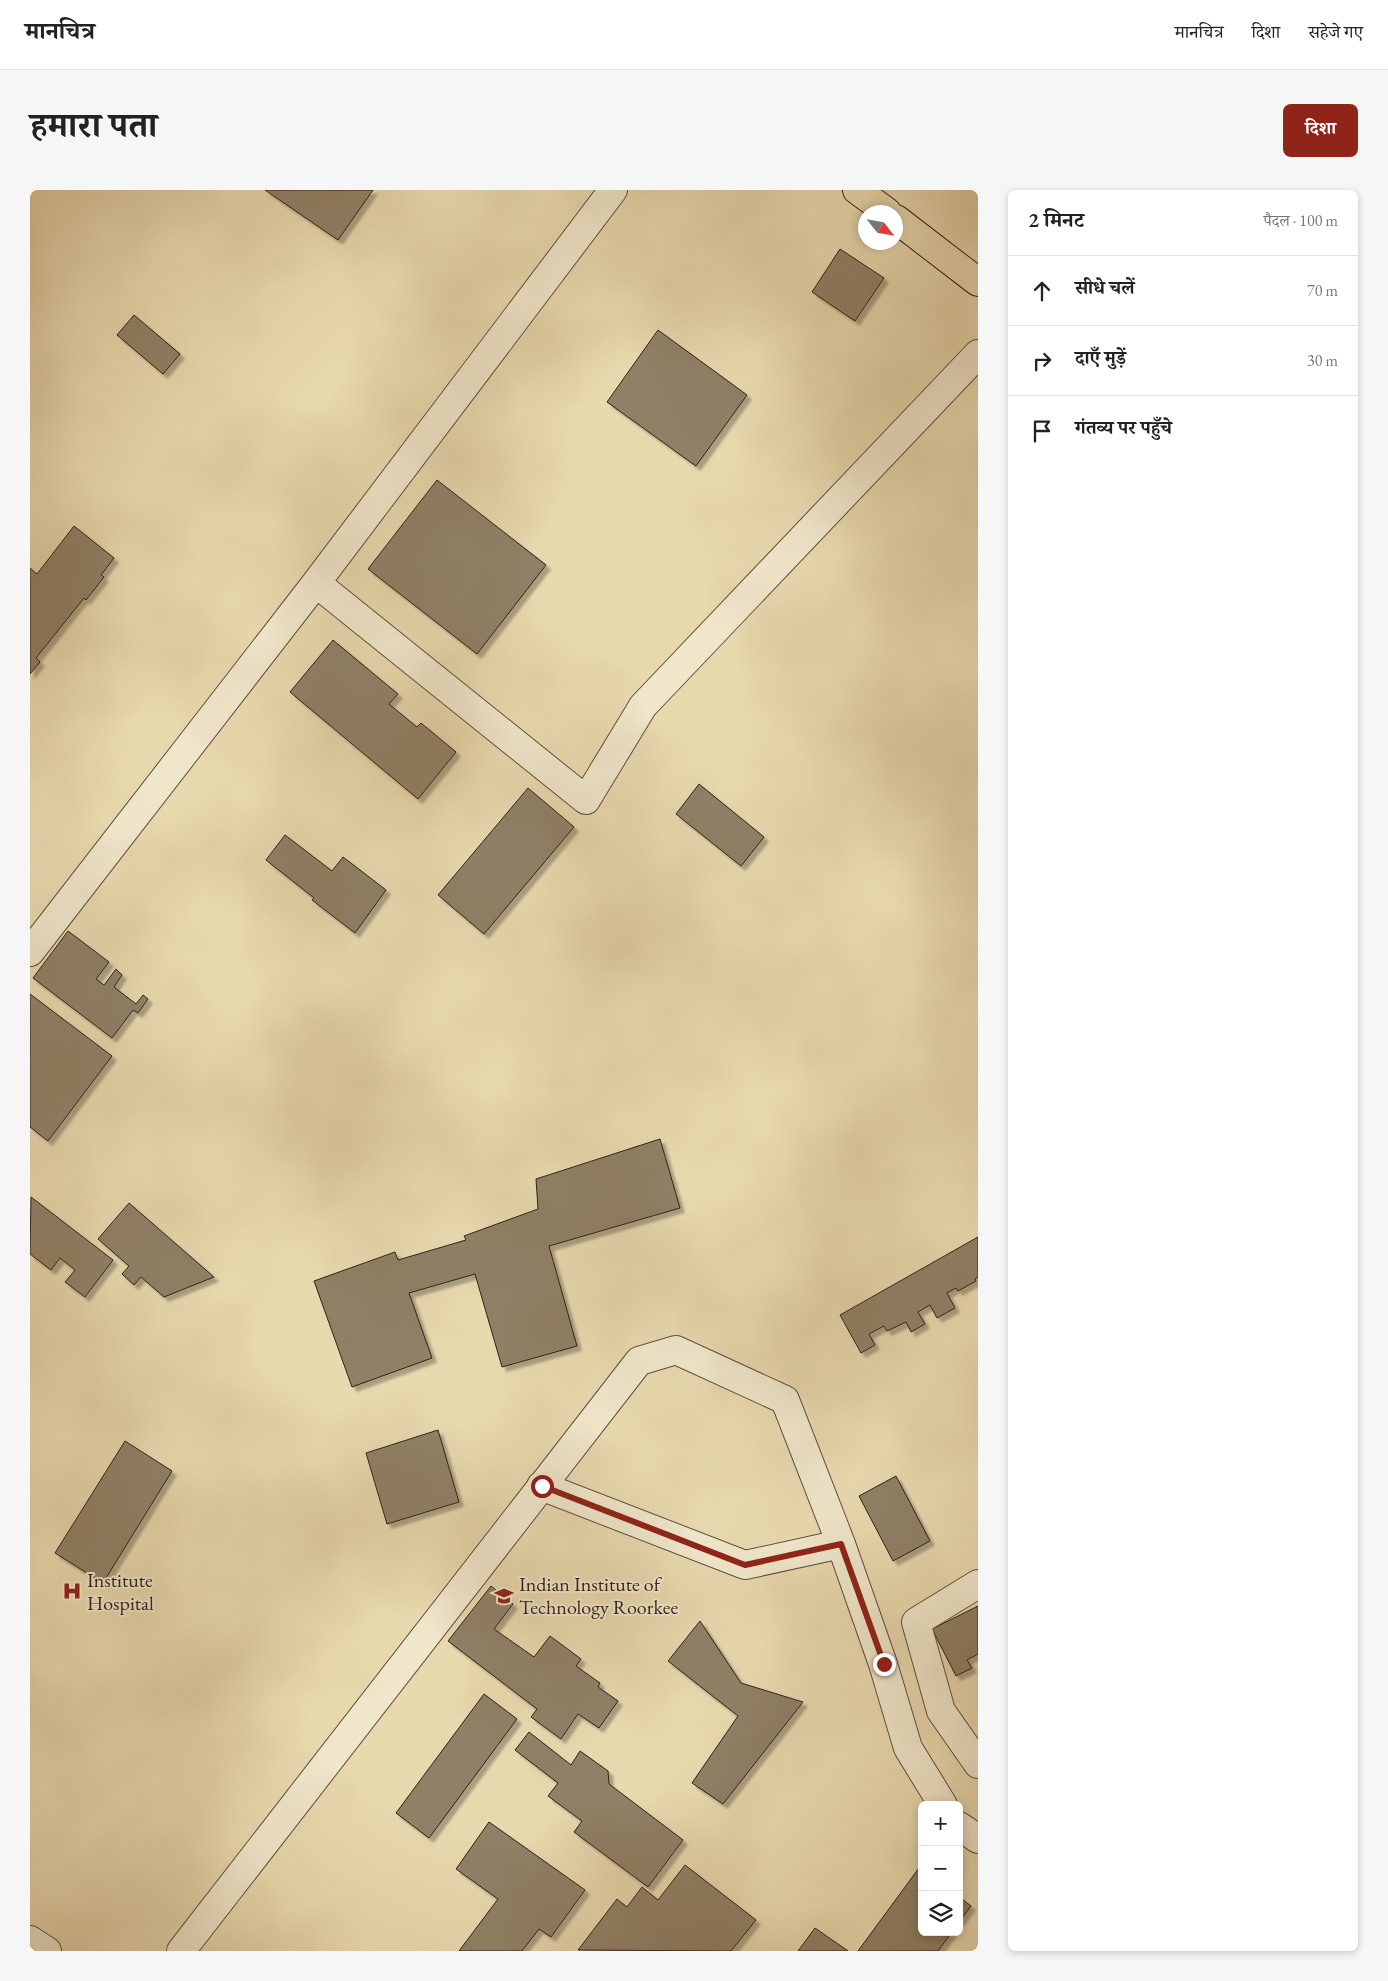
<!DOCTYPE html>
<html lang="hi">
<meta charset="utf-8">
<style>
:root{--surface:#fff;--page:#f6f6f6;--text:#222;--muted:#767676;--line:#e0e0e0;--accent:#8f2418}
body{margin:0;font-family:"EB Garamond","Noto Serif Devanagari",serif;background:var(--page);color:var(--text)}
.controls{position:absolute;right:15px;bottom:15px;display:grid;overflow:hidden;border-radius:8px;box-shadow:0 2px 8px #0003}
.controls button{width:45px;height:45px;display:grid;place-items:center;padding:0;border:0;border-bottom:1px solid var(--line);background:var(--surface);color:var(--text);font:25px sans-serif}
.compass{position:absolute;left:828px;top:15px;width:45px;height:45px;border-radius:50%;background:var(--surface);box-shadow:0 2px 8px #0003;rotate:121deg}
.stop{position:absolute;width:15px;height:15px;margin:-11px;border:4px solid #8f2418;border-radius:50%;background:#fff}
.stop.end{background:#8f2418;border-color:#fff;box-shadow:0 1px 5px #0008}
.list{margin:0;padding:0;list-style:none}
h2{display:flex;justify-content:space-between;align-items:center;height:65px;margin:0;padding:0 20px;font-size:21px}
h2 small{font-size:16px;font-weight:400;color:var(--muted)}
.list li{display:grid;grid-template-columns:32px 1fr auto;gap:15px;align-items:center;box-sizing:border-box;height:70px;padding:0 20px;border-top:1px solid var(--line)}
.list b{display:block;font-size:19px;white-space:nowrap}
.list em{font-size:16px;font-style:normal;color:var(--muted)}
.icon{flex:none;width:28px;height:28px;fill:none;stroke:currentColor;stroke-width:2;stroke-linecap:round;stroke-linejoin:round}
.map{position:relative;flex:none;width:948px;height:1761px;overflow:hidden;border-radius:8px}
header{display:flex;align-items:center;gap:30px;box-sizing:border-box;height:70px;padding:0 25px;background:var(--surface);border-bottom:1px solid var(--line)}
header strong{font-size:24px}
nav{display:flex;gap:28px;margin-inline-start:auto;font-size:18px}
.intro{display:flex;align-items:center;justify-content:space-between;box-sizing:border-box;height:120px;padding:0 30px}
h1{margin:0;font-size:35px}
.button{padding:12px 22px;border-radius:8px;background:var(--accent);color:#fff;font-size:18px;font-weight:700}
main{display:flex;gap:30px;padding:0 30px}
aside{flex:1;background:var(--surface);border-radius:8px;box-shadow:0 2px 8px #0003}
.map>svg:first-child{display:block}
</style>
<header>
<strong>मानचित्र</strong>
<nav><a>मानचित्र</a><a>दिशा</a><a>सहेजे गए</a></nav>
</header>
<div class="intro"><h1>हमारा पता</h1><a class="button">दिशा</a></div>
<main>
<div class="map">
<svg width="948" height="1761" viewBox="0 0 948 1761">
<defs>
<filter id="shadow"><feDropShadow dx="4.5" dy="4.5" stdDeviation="1" flood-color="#0004"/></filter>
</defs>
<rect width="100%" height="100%" fill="#e8d8ae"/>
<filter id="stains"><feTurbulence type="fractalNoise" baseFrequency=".004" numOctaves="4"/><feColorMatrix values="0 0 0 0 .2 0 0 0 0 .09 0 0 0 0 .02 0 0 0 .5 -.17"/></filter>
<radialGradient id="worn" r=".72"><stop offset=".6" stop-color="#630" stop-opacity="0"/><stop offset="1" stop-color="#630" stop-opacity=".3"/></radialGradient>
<path fill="#908066" stroke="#312119" filter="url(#shadow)" d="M235,0H343L308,50Z
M810,59L854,88L825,131L782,102Z
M104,125L150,164L133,184L87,145Z
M628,140L717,205L666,276L577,212Z
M407,290L516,375L447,464L338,379Z
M44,336L84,368L71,385L74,387L56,410L54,408L6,468L10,472L0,484V378L7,384Z
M303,450L368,504L359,514L387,537L391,533L426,562L388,609L260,502Z
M669,594L734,647L711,676L646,624Z
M498,598L544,637L454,744L408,705Z
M255,645L302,681L313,667L356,700L325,743L282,710L284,708L236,670Z
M38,741L79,772L66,789L74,795L86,779L92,785L84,797L106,814L113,805L118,809L108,823L103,820L82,848L3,788Z
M0,804L82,866L18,951L0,937Z
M630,949L650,1018L519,1056L547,1156L472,1177L445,1084L379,1103L402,1168L322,1197L284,1091L365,1062L368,1070L436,1050L434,1046L508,1019L506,989Z
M1,1007L83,1070L55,1107L35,1092L45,1080L30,1068L21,1080L0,1064Z
M99,1013L184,1087L134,1107L111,1087L104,1095L92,1084L99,1076L68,1049Z
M948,1047V1087L945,1089L946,1091L928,1101L926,1098L917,1103L925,1118L907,1128L900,1115L888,1122L895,1134L881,1142L876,1132L857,1141L854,1136L839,1144L845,1155L831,1163L810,1125Z
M408,1240L429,1312L357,1334L336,1263Z
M95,1251L142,1281L73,1393L25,1363Z
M866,1286L900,1351L863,1371L829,1306Z
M461,1396L483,1414L464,1439L504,1467L520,1446L551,1469L546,1476L570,1493L568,1497L588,1511L569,1538L548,1524L531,1549L501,1527L507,1519L418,1451Z
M948,1416V1464L937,1470L942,1478L926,1486L902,1439Z
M670,1431L711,1493L773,1512L693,1614L662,1593L708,1526L638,1471Z
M454,1504L487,1529L399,1648L366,1623Z
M499,1542L541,1575L550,1561L578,1581L579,1594L653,1650L618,1697L544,1642L552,1631L518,1606L528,1593L485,1560Z
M459,1632L555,1700L521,1747L509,1739L492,1761H429L468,1709L426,1679Z
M655,1675L726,1730L701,1761L548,1760L587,1709L597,1717L612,1697L628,1710Z
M889,1678L892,1680V1742H922L908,1761H828Z
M929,1707L941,1716L929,1732Z
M785,1738L818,1761H768Z"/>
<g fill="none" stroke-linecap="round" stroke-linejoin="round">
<g stroke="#5f4f3e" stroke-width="30">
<path id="minor" d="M286,393L556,610L613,516L948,164
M0,762L286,393L583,0
M511,1296L715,1375L811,1354
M948,1394L886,1432L911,1521L948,1574
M929,1636L948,1649
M0,1750L17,1761
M151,1761L609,1171L646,1160L755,1210L811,1354L853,1474L878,1558L913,1615"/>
</g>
<g stroke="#312119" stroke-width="30">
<path id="major" d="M827,0L857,22
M866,29L948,92"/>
</g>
<use href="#minor" stroke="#f0e6ca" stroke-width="28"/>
<use href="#major" stroke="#e8d8ae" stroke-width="28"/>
</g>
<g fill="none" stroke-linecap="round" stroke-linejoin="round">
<path stroke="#8f2418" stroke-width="6" d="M512,1296L715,1375L811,1354L854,1474"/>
</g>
<defs>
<g id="hospital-bare" transform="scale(1.5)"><path d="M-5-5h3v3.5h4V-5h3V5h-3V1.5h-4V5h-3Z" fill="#8f2418" stroke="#f0e6ca" stroke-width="2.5" paint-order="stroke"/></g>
<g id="university-bare" transform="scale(1.5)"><path d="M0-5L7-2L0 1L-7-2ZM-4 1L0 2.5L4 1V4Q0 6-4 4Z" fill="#8f2418" stroke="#f0e6ca" stroke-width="2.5" paint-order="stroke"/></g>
</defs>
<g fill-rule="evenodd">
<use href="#hospital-bare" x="42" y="1401"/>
<use href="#university-bare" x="474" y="1406"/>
</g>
<g text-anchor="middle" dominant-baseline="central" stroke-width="4" stroke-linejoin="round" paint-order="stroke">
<g font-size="20" fill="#312119" stroke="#f0e6ca" text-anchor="start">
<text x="57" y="1390">Institute<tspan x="57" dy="23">Hospital</tspan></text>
<text x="489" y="1394">Indian Institute of<tspan x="489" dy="23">Technology Roorkee</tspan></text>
</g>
</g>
<rect width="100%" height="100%" filter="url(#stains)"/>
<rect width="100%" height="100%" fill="url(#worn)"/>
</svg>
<div class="controls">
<button>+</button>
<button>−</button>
<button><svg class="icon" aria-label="layers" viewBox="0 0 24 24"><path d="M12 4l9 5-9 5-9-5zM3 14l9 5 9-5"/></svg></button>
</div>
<svg class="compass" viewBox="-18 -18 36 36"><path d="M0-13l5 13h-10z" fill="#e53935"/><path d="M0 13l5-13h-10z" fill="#767676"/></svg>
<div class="stop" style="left:512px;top:1296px"></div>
<div class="stop end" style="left:854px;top:1474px"></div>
</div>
<aside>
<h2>2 मिनट<small>पैदल · 100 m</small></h2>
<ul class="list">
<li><svg class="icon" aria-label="ahead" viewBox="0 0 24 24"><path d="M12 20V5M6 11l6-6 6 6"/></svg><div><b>सीधे चलें</b></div><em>70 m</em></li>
<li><svg class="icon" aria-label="right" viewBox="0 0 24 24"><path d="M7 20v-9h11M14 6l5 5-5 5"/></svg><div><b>दाएँ मुड़ें</b></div><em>30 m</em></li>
<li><svg class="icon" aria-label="arrive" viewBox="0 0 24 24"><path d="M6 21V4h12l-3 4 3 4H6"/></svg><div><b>गंतव्य पर पहुँचे</b></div></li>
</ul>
</aside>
</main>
